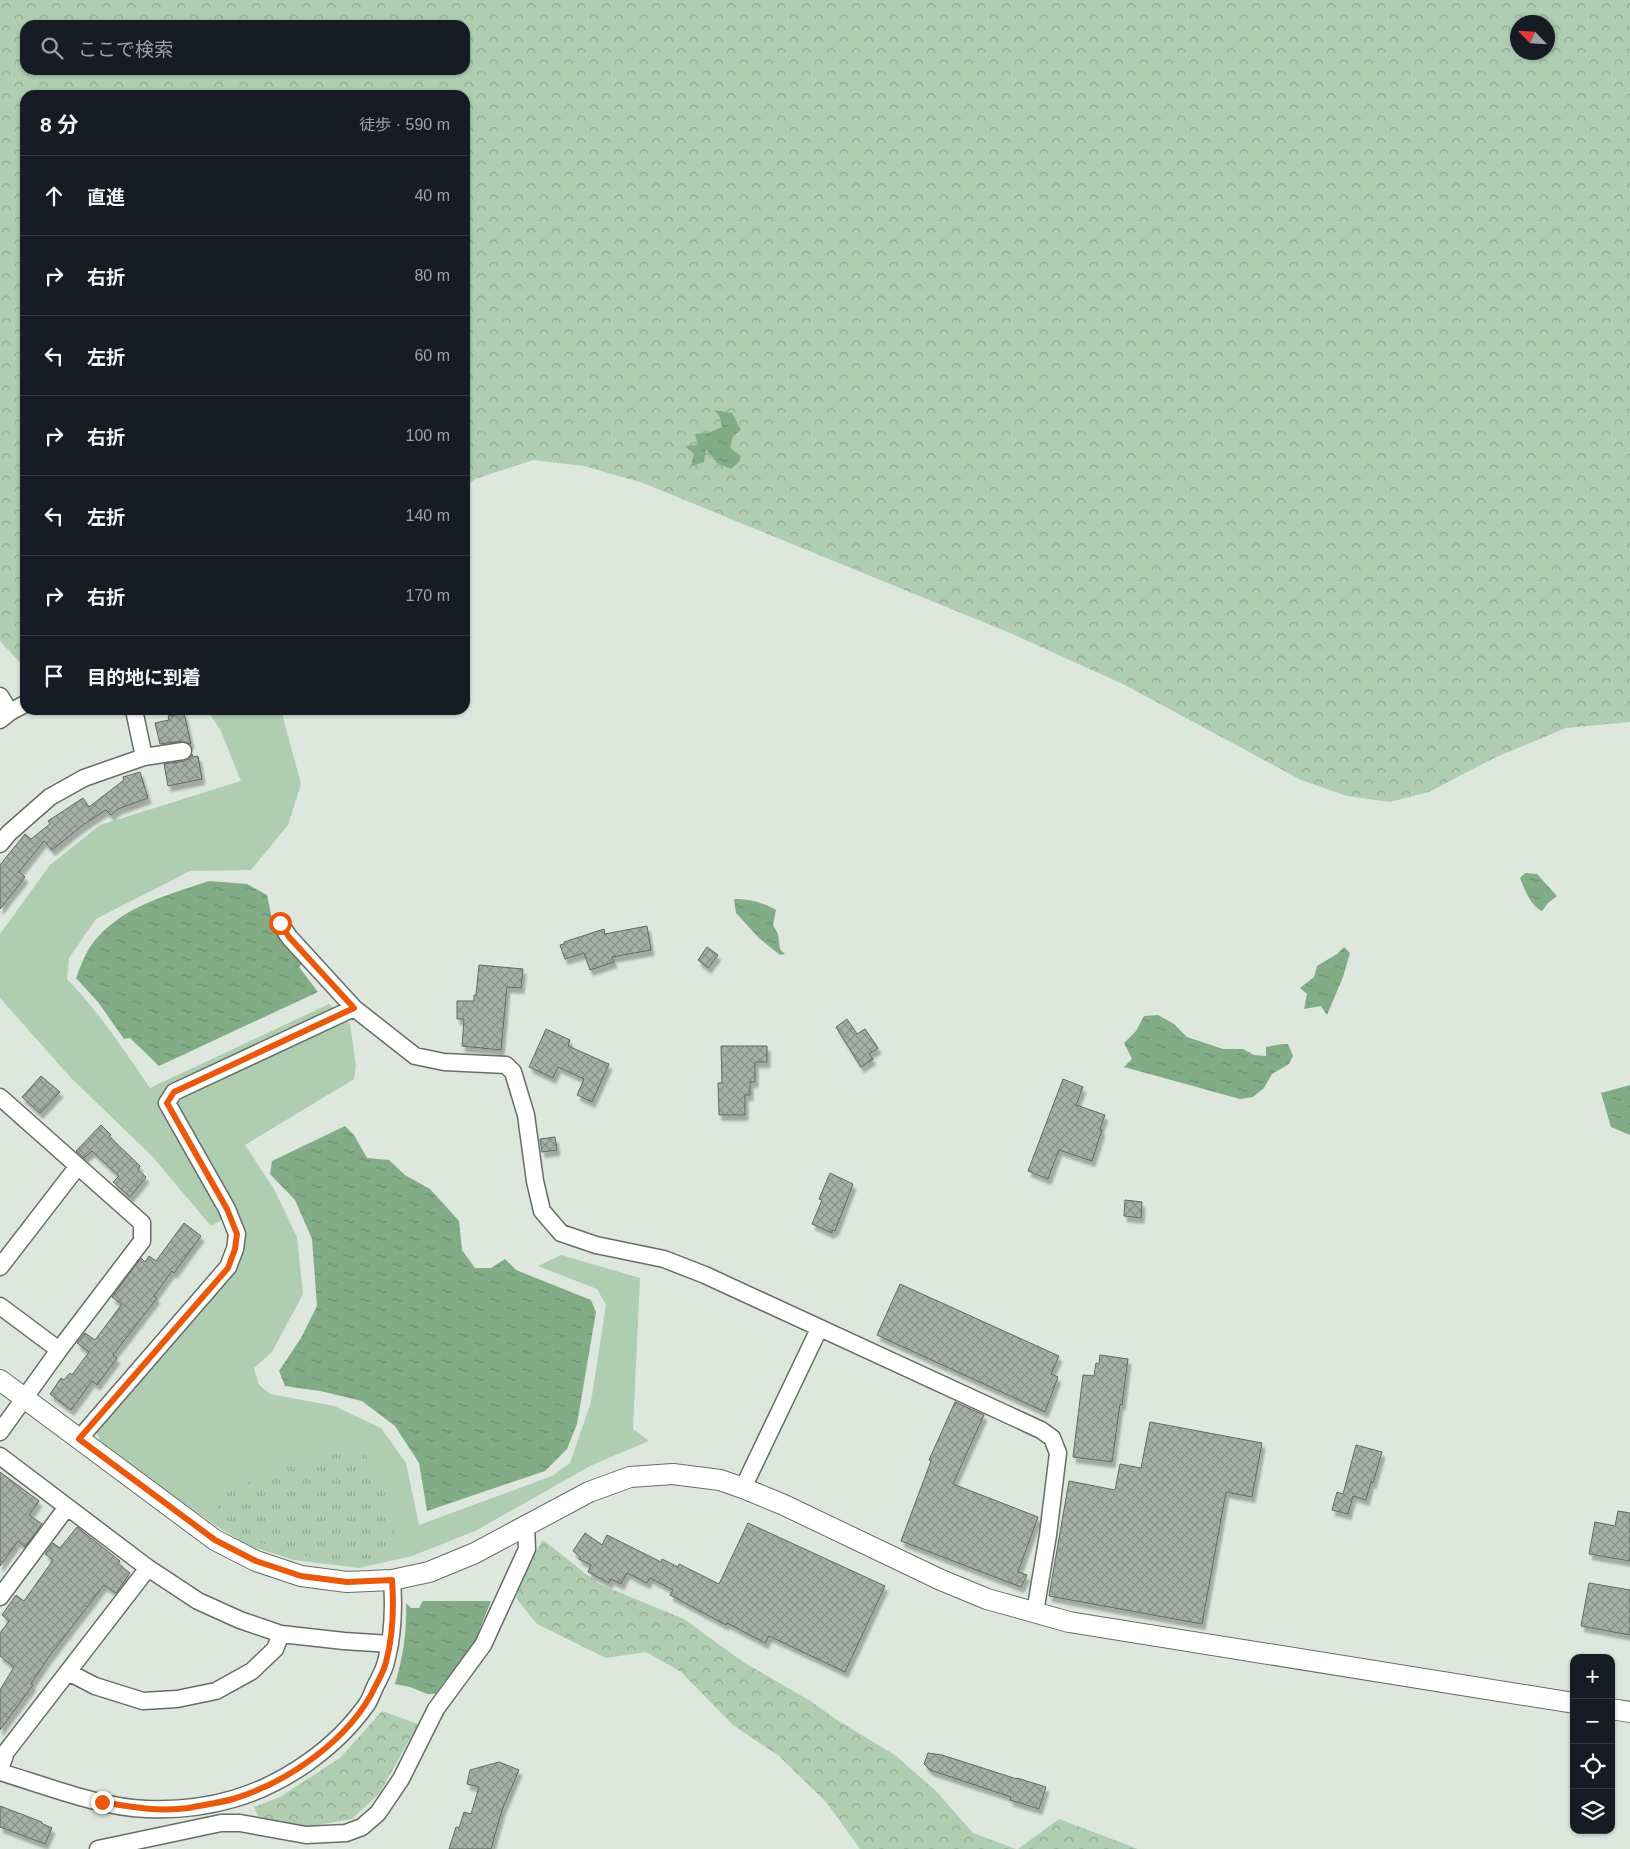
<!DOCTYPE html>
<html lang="ja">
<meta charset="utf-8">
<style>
:root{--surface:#171b24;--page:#20242c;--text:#f1f3f6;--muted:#9ea1a6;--line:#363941}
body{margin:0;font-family:Arial,"Noto Sans JP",sans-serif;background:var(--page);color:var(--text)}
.controls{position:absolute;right:15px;bottom:15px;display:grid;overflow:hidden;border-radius:10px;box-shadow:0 1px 4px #0004}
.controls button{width:45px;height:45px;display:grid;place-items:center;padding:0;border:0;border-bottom:1px solid var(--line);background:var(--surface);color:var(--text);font:25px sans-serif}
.compass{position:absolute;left:1510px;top:15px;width:45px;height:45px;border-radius:50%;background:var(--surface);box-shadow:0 1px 4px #0004;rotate:295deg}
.stop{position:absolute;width:15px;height:15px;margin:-11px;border:4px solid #ea580c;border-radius:50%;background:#fff}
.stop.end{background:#ea580c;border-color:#fff;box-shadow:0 1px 5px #0008}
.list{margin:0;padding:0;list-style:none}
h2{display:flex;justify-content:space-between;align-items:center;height:65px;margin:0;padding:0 20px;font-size:21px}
h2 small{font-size:16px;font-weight:400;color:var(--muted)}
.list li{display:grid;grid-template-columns:32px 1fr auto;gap:15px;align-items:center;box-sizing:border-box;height:80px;padding:0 20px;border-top:1px solid var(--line)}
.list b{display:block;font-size:19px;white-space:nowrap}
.list em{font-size:16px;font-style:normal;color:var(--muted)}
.icon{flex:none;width:28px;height:28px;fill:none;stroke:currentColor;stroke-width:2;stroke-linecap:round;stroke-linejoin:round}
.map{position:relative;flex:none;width:1630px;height:1849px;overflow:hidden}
.search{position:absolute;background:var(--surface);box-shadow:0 1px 4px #0004;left:20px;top:20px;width:450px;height:55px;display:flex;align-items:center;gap:12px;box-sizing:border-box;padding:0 18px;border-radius:15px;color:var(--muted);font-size:19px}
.panel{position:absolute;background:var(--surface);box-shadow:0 1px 4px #0004;left:20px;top:90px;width:450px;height:625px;border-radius:15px}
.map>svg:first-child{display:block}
</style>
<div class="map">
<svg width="1630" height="1849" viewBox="0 0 1630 1849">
<defs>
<pattern id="forest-crowns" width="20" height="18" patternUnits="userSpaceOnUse" patternTransform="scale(1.25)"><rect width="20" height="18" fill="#aecdb1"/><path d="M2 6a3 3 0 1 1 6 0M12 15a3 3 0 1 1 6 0" fill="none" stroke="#8fa891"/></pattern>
<pattern id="park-tufts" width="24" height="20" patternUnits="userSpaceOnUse" patternTransform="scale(1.25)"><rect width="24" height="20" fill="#aecdb1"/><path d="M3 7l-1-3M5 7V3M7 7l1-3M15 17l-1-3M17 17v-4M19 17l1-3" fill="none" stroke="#8fa891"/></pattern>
<pattern id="water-ripples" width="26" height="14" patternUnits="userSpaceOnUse" patternTransform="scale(1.25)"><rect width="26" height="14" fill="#82ac86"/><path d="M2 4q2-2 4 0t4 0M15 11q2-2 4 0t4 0" fill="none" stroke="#6b8d6f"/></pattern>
<pattern id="building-cross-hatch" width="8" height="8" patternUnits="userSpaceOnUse" patternTransform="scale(1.25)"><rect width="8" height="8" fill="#a6afa7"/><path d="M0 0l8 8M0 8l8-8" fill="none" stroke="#889089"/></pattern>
<filter id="shadow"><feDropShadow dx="3" dy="5.5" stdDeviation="1" flood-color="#0004"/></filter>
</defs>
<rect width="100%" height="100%" fill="#dde7de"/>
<path fill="#aecdb1" d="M207,710H281L301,784L288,825L251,870L190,871L96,919L69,958L67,979C99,1012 124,1050 150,1088L329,1004L350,1024L356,1066L354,1079L245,1145L274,1189L297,1237L303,1294L272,1352L254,1368L259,1385L270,1394L334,1406L381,1428L406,1463L419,1525L552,1476L570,1463L591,1402L606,1305L597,1289L538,1266L561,1255L640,1278L633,1429L649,1441L592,1465L475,1531L412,1556L359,1568L294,1560L247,1545L215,1525L169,1493L100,1441L95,1428L234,1267L235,1213L211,1226L152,1156L71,1078L0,998V934L50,865L100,825L241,781L221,731Z"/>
<path fill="url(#forest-crowns)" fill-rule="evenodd" d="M0,0H1630V722L1566,728L1494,758L1429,792L1390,802L1347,796L1301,780L1125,685L1010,633L643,483L584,466L533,460L475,479L465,488V95H25V668L0,641ZM1518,22H1548V52H1518ZM25,25H465V70H25Z
M543,1540L599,1584L684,1619L743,1662L809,1700L837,1720L895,1755L935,1790L973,1833L1016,1849H860L827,1803L779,1756L733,1725L681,1672L646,1652L606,1658L537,1624L516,1598L526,1568Z
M382,1711L418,1724L379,1794L352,1819L306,1827L259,1817L254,1807L280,1797L340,1758Z
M1059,1819L1138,1849H1018Z"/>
<path fill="url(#park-tufts)" d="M343,1447L363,1451L389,1496L399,1552L356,1563L292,1554L248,1538L216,1514L224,1494L258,1478Z"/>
<path fill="url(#water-ripples)" d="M714,410L732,413L741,430L733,436L730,448L741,456L739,462L731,469L717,463L706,449L704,462L691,466L694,454L685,446L698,445L695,434L708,433L722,427L720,417Z
M1525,873L1537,874L1557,896L1548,903L1542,911C1530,905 1525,890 1520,878Z
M209,881L247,884L267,895L275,933L304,962L299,967L318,992L159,1066L130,1038L124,1039L98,1002L76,978C80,968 84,956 90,947C118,907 165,896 209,881Z
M734,899C750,899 762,902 776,910L773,925L778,934L780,949L785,954L780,955L759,938L736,913Z
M1344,947L1350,953L1343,977L1327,1015L1321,1006L1304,1009L1307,994L1300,988L1314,977L1317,966L1337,954Z
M1158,1015L1174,1024L1187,1037L1223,1049H1243L1254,1055L1266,1056V1047L1282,1044H1288L1293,1056L1289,1064L1272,1074L1264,1088L1253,1097L1240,1099L1124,1067L1132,1059L1124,1043L1136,1031L1144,1016Z
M1630,1085V1135L1611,1127L1601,1093Z
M345,1126L354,1135L367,1158L389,1160L405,1175L430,1189L459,1221L462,1250L475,1268H491L505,1259L516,1270L591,1300L596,1312L577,1424L567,1449L545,1471L427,1511L419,1463L395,1426L362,1401L320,1391L285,1386L279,1371L301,1338L317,1306L312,1239L295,1200L270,1174L272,1161Z
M423,1601H491L474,1643L435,1694H427L410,1687L395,1684C403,1657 407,1632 406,1603L411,1608H419Z"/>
<path fill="url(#building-cross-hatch)" stroke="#616961" filter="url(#shadow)" d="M184,713L191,744L182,741L160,744L155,723L169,720L168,716Z
M192,754L193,757L198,756L202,779L168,786L164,764L185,761L190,758Z
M140,772L148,798L118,809L111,815L106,810L83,825L52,850L44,841L19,872L25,877L0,909V865L25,834L31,839L50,824L48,821L83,798L89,807L124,780L123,777Z
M647,926L651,950L612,957L614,962L590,970L584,953L565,959L560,945L564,944V942L604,929L605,934Z
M707,947L718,955L708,968L698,960Z
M479,965L523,969L521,988L507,987L501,1050L462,1046L464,1019H457V1001H474V995H476Z
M847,1019L857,1034L865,1029L878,1048L869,1054L873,1059L861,1067L836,1027Z
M546,1029L570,1040L568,1046L609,1064L592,1102L577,1095L584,1079L558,1067L553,1078L529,1067Z
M721,1046H767V1062H755V1082H750V1095H745V1115H719L718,1083H722Z
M41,1076L60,1092L40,1113L22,1097Z
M1063,1079L1083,1087L1076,1105L1105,1115L1100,1129L1102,1130L1092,1161L1059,1150L1048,1179L1028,1171Z
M101,1125L111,1135L109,1136L140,1166L138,1170L146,1177L130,1197L113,1182L119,1176L92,1151L84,1158L76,1151Z
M555,1137L557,1150L542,1152L540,1139Z
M830,1173L853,1184L835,1231L832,1230V1233L812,1224L822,1200L819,1199Z
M1125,1200L1142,1202L1141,1218L1124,1216Z
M184,1223L201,1236L174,1273L172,1271L154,1296L157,1298L113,1355L117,1358L97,1385L92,1381L71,1410L50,1394L61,1378L64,1380L70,1373L72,1375L89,1352L77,1343L85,1333L95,1340L122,1304L112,1297L141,1258L145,1262L149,1256L156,1261Z
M900,1284L1059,1356L1051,1374L1058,1377L1045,1412L877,1335Z
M1100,1355L1128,1359L1122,1405L1120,1404L1112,1462L1073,1457L1083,1375L1094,1376L1096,1363L1099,1364Z
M955,1402L984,1415L953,1484L1038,1517L1018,1572L1027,1575L1021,1587L901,1541L931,1461L929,1460Z
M1150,1422L1262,1443L1252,1497L1226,1492L1202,1624L1049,1596L1069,1481L1115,1490L1120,1464L1141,1468Z
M1356,1445L1382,1452L1373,1483L1371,1482L1366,1500L1353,1496L1348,1514L1332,1510L1337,1492L1343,1494Z
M0,1472L39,1501L29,1515L42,1524L25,1547L18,1541L0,1566Z
M1618,1511L1630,1513V1561L1589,1554L1595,1522L1615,1526Z
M748,1523L885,1586L845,1672L769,1636L765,1643L727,1623L726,1625L670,1595L673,1590L650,1578L647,1583L627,1573L621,1584L611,1579L609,1583L588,1572L591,1565L579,1559L580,1557L573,1551L585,1533L602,1545L607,1535L661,1562L662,1559L678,1567L679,1564L719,1584Z
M77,1527L120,1561L118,1564L130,1573L116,1593L104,1585L48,1658L31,1684L33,1685L0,1730V1690L14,1667L0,1656V1633L9,1621L2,1615L16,1595L24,1601L53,1560L45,1554L53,1543L60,1548Z
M1589,1583L1630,1590V1635L1581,1626Z
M928,1753L942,1755L1017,1779V1778L1046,1787L1039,1809L1010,1800L1011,1797L930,1770L924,1764Z
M499,1762L519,1770L502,1810L491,1849H449L456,1827L459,1828L464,1812L471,1814L479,1787L467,1784L470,1770Z
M0,1806L42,1822L41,1823L52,1828L45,1844L0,1827Z"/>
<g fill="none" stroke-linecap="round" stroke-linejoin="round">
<g stroke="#666e66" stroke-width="19">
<path id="minor" d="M0,696L10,712
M134,710L144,757
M0,720L10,712L25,704
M0,844L9,833L50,797L84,778L144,757L183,751
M280,923L289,937L354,1008
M0,1097L142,1223V1241L59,1350L0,1432
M0,1267L78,1166
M0,1306L59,1350
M79,1439L228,1267L235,1249L237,1234L227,1209L167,1103L174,1092L354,1008L415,1056L444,1062L506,1065L513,1072L526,1115L535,1181L542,1211L561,1233L596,1245L664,1259L705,1275L1041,1430L1052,1438L1058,1453L1048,1535L1035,1612
M0,1456L148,1568L198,1601L240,1620L281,1634L344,1641L390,1644
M743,1488L819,1329
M0,1597L67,1507
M68,1672L95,1686L143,1701L177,1699L216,1691L252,1671L275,1649L281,1634
M0,1770L6,1752L148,1568
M0,1772C44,1785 102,1808 147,1809C175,1810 206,1807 233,1799C285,1784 336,1748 367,1704C371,1698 373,1690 377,1683C380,1677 384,1670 386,1662C393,1636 394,1607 392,1580
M98,1849L221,1823H240L306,1835L346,1833L362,1827L378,1813L401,1779L436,1709L483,1645L527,1549L526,1527"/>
</g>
<g stroke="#666e66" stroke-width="22">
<path id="tertiary" d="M0,1380L215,1540L256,1561L301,1576L347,1582L392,1580L429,1572L475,1553L589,1492L630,1477L673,1474L720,1480L743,1488L784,1505L941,1580L987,1599L1069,1622L1574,1703
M1611,1709L1630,1712"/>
</g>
<use href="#minor" stroke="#fff" stroke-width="16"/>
<use href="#tertiary" stroke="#fff" stroke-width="20"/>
</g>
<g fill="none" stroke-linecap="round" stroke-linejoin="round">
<path stroke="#ea580c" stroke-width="6" d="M102,1802C131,1807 159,1812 188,1808C203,1805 219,1803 233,1799C289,1782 350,1739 375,1687C379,1679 384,1671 386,1662C393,1636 394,1607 392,1580L347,1582L301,1576L256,1561L215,1540L79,1439L228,1268L235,1249L237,1234L227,1209L167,1103L174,1092L354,1008L289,937L280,923"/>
</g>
</svg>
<div class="controls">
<button>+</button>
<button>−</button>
<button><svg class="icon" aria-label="locate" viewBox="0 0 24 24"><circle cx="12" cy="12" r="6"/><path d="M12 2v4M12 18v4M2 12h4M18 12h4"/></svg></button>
<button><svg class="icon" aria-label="layers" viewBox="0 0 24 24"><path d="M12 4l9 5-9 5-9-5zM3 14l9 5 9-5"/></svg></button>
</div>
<svg class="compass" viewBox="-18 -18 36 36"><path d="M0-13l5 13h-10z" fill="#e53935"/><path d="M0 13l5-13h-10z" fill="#9ea1a6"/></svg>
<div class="stop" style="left:280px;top:923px"></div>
<div class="stop end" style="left:102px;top:1802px"></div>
<div class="search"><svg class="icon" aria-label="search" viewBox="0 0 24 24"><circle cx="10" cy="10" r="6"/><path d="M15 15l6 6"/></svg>ここで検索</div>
<section class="panel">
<h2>8 分<small>徒歩 · 590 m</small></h2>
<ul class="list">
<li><svg class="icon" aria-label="ahead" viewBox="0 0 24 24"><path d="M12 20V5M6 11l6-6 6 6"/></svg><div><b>直進</b></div><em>40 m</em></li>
<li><svg class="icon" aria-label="right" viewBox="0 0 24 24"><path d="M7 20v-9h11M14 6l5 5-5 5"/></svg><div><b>右折</b></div><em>80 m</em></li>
<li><svg class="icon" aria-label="left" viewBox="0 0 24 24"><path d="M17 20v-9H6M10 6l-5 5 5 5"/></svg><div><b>左折</b></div><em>60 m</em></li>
<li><svg class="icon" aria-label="right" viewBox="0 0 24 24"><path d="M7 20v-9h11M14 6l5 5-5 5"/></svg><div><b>右折</b></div><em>100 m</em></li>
<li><svg class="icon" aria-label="left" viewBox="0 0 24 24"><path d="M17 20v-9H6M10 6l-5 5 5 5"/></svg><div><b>左折</b></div><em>140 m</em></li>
<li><svg class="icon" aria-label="right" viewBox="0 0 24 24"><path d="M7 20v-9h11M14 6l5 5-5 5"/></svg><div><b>右折</b></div><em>170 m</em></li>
<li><svg class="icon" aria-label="arrive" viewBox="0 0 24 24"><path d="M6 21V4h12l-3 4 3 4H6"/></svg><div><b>目的地に到着</b></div></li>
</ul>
</section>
</div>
